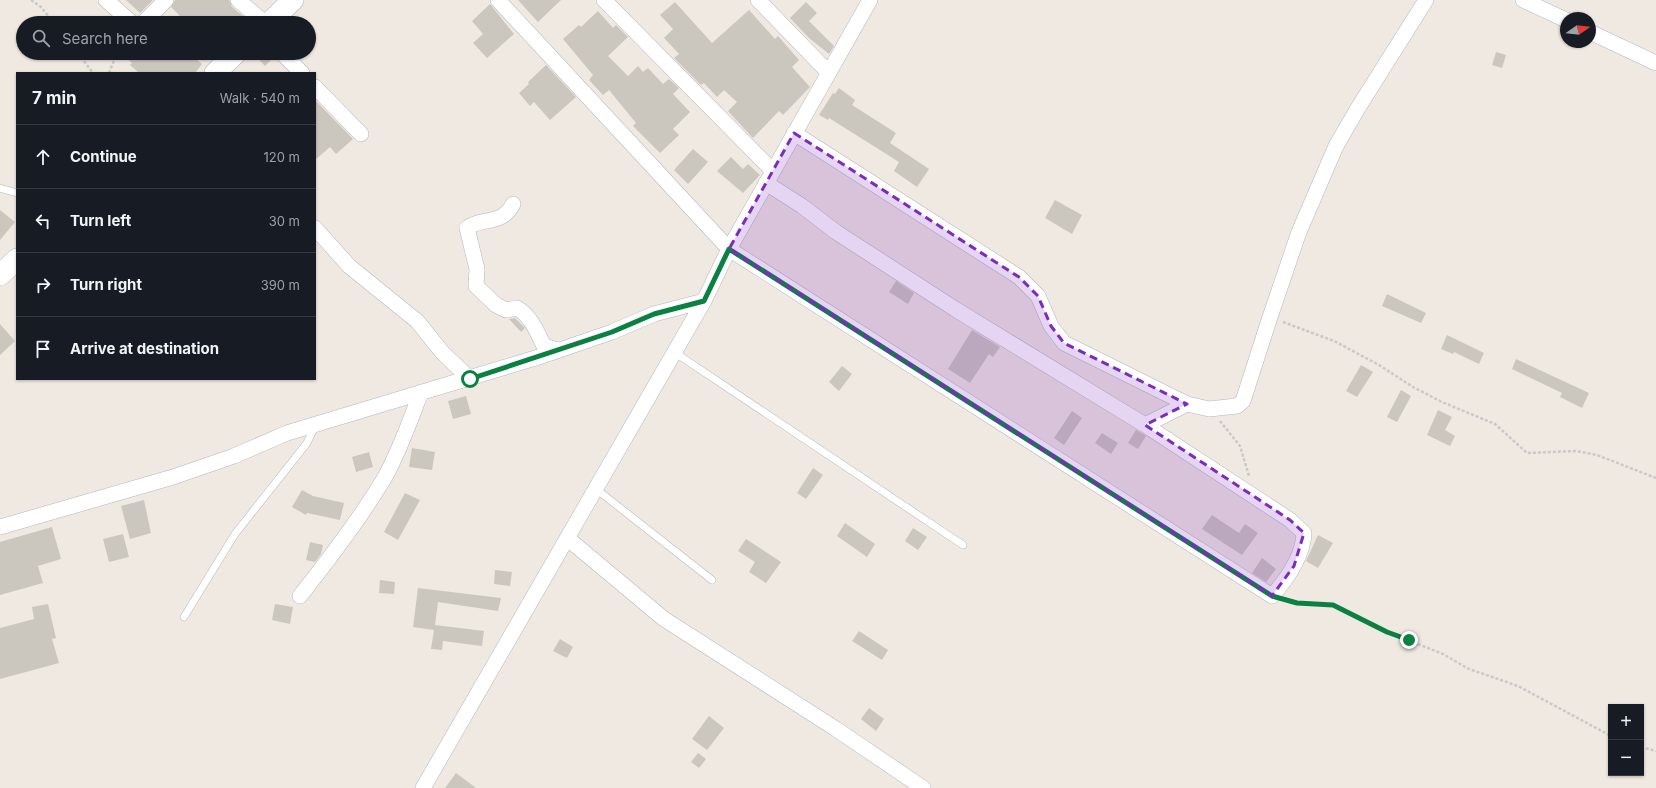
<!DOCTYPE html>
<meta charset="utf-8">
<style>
:root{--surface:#171b24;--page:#20242c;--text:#f1f3f6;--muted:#9ea1a6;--line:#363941}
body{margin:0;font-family:Inter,sans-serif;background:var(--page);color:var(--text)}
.controls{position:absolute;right:12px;bottom:12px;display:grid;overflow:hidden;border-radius:0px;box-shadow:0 1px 3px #0004}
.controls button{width:36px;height:36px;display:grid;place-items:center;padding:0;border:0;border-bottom:1px solid var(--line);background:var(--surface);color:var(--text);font:20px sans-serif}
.compass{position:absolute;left:1560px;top:12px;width:36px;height:36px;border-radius:50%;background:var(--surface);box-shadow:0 1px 3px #0004;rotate:76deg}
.stop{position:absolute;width:12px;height:12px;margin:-9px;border:3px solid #0b8043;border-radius:50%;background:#fff}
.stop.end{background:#0b8043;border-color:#fff;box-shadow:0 1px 4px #0008}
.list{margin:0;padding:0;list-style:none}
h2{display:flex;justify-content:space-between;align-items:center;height:52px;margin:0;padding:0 16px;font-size:17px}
h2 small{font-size:13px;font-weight:400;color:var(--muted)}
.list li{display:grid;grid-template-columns:26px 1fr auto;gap:12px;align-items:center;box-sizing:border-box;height:64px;padding:0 16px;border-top:1px solid var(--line)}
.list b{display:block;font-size:15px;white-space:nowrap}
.list em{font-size:13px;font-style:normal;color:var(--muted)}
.icon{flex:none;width:22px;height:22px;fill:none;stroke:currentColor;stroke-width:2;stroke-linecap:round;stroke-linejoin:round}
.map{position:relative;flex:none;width:1656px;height:788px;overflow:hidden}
.search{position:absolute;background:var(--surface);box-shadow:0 1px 3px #0004;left:16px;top:16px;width:300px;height:44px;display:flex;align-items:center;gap:10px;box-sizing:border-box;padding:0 14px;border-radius:22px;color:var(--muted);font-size:15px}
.panel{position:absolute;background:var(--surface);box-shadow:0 1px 3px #0004;left:16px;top:72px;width:300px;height:308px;border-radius:0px}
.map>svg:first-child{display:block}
</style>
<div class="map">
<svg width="1656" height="788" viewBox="0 0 1656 788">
<rect width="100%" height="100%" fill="#efe9e1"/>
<path fill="#cbc7bf" d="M126,0H153L140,13Z
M175,0H229L232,7L243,16L237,23H187L171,7Z
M518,0H561L538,22Z
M675,2L712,43L749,10L775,39L778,36L799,60L792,67L810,87L783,115L779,111L753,138L728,111L737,102L724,90L717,97L704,83L701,85L674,58L679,54L664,38L673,29L660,15Z
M806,2L817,13L809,21L834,46L829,54L809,38L790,18Z
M490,4L514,34L487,58L473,43L483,34L472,21Z
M598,11L613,28L616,25L628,37L608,56L628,76L638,66L643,72L648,68L663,84L669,79L679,88L673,94L690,112L673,129L679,135L660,153L633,126L636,123L609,90L603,95L589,80L593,75L563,39L579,25L581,27Z
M1496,52L1506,55L1502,68L1492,65Z
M120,53H189L202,64L195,73H139L130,65L132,63Z
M253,53H273L274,57L265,66Z
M546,65L576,97L550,120L534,102L530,106L519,93L529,84L528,82Z
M839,88L855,100L852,105L896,133L890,143L929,169L917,187L894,171L899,162L829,118L828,120L819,115L833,93L835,94Z
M315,100L353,139L336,154L330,147L315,160Z
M693,149L708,162L688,184L674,170Z
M731,157L743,169L748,164L760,175L743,193L717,171Z
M1055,200L1082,215L1072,234L1045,218Z
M0,210L15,222L0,240Z
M896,281L914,293L908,304L889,292Z
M1387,294L1426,313L1421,323L1382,306Z
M515,318L525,328L521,332L509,319Z
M0,324L15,341L0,355Z
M972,330L1000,347L993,357L989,354L970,383L948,369Z
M1447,335L1484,353L1479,364L1454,352L1453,354L1441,349Z
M1516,359L1589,393L1582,408L1560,397L1562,393L1512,369Z
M1361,365L1373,372L1357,397L1346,391Z
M842,366L852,374L839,391L829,382Z
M1401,390L1411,396L1397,422L1387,417Z
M466,396L471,414L453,419L448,401Z
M1438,410L1452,417L1445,430L1455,436L1450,446L1427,435Z
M1072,411L1082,418L1064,445L1054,438Z
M1136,430L1146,436L1138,449L1128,443Z
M1102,433L1118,443L1111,454L1095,443Z
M412,448L435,452L432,470L409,467Z
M369,452L373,467L356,472L352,457Z
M813,468L823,475L806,499L797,493Z
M302,490L313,496L344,503L340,520L307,513L306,515L292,507Z
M405,493L420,500L398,540L384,532Z
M144,500L151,533L130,539L121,506Z
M1212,515L1239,533L1245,524L1258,533L1242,555L1202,529Z
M845,523L875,544L867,557L837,536Z
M52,527L61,559L38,566L43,583L0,595V542Z
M913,528L927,537L918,550L905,541Z
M123,534L129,557L109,562L103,539Z
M1318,535L1333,543L1318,568L1306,561Z
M746,539L781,562L766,583L749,572L755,562L738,551Z
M310,542L323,545L321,554L315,562L306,560Z
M1262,558L1276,569L1266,582L1252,573Z
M495,570L512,572L510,586L494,584Z
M380,580L395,582L394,594L379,593Z
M418,588L501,598L498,611L438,602L435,625L484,631L482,646L443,641L442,650L431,649L434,630L413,627Z
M48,604L56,638L52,639L59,663L0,679V628L34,619L32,607Z
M275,604L293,607L290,624L272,620Z
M859,631L888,650L882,660L852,641Z
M560,639L573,647L567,658L553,651Z
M869,708L884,719L876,731L861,719Z
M709,716L724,728L707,750L692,739Z
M698,753L706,759L699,768L691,762Z
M456,773L476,788H445Z"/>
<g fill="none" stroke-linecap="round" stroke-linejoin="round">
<g stroke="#b4b7c1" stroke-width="8">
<path id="lane" d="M0,188L17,193
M674,352L963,545
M596,489L712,580
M184,617L235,534L307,443L315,426"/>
</g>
<g stroke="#b4b7c1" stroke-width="16">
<path id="street" d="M106,0L132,23
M238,0L265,23
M498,0L729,249L1272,596C1287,579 1303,556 1304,533L1290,520L1145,425
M604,0L772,170
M758,0L829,73
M1523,0L1566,20
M143,23L166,0
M1590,32L1656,63
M282,53L302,73
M315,87L361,134
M794,133L1019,277L1038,296L1051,326L1064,343L1187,404
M766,183L802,206L836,232L955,309L1145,425L1187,404L1209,409L1237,406L1243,401L1270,317L1299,232L1336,146L1358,108L1426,0
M513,204C502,226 481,217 467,228L477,269L476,286L496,305L506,310L517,308C531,316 537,332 544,346L557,350
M315,228L349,266L417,321L442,352L470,379
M0,527L173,477L234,456L287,433L542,356L612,332L654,314L704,301
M567,538L664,619L836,729L923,788
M300,596C330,558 360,519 385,477C400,450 410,421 421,392
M423,788L704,301L729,249L870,0"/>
</g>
<g stroke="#b4b7c1" stroke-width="22">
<path id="secondary" d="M269,23L293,0
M215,73L236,53
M0,275L17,259"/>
</g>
<path stroke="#c9c9c9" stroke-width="2.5" stroke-dasharray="3 2" stroke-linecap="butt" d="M31,0L41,7L54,23
M78,53L93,73
M109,73L117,53
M1283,322L1334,341L1379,365L1413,387L1442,402L1495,424L1527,453L1576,451L1597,455L1656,478
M1220,421L1240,446L1249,476
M1287,600L1297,603L1333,605L1387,632L1443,654L1469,669L1518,686L1611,736
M1641,747L1656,751"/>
<use href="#lane" stroke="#fff" stroke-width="7"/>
<use href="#street" stroke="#fff" stroke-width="15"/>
<use href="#secondary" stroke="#fff" stroke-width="21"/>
</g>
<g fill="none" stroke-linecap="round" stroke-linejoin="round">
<path stroke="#0b8043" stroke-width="5" d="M470,379L612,332L654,314L704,301L729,249L1272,596L1297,603L1333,605L1387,632L1409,640"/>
</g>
<path fill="#7b2cbf" fill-opacity="0.2" stroke="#7b2cbf" stroke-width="3" stroke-dasharray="8 5" stroke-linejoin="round" d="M794,133L1019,277L1038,296L1051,326L1064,343L1187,404L1145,425L1290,520L1304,533L1294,566L1272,596L729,249Z"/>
</svg>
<div class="controls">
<button>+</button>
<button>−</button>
</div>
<svg class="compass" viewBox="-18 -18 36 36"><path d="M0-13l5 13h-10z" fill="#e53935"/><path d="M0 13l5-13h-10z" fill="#9ea1a6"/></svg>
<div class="stop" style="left:470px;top:379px"></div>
<div class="stop end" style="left:1409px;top:640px"></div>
<div class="search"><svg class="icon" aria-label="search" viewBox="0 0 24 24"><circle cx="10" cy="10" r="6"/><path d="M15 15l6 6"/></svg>Search here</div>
<section class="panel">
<h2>7 min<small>Walk · 540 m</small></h2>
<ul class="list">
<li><svg class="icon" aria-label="ahead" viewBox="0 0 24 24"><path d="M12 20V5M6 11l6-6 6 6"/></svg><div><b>Continue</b></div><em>120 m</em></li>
<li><svg class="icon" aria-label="left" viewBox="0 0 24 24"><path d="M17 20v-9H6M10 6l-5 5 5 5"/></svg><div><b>Turn left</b></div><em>30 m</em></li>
<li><svg class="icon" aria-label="right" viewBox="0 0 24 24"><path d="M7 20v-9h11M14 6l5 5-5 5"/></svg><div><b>Turn right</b></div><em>390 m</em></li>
<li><svg class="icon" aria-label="arrive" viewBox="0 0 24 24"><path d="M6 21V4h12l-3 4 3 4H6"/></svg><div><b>Arrive at destination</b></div></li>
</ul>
</section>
</div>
